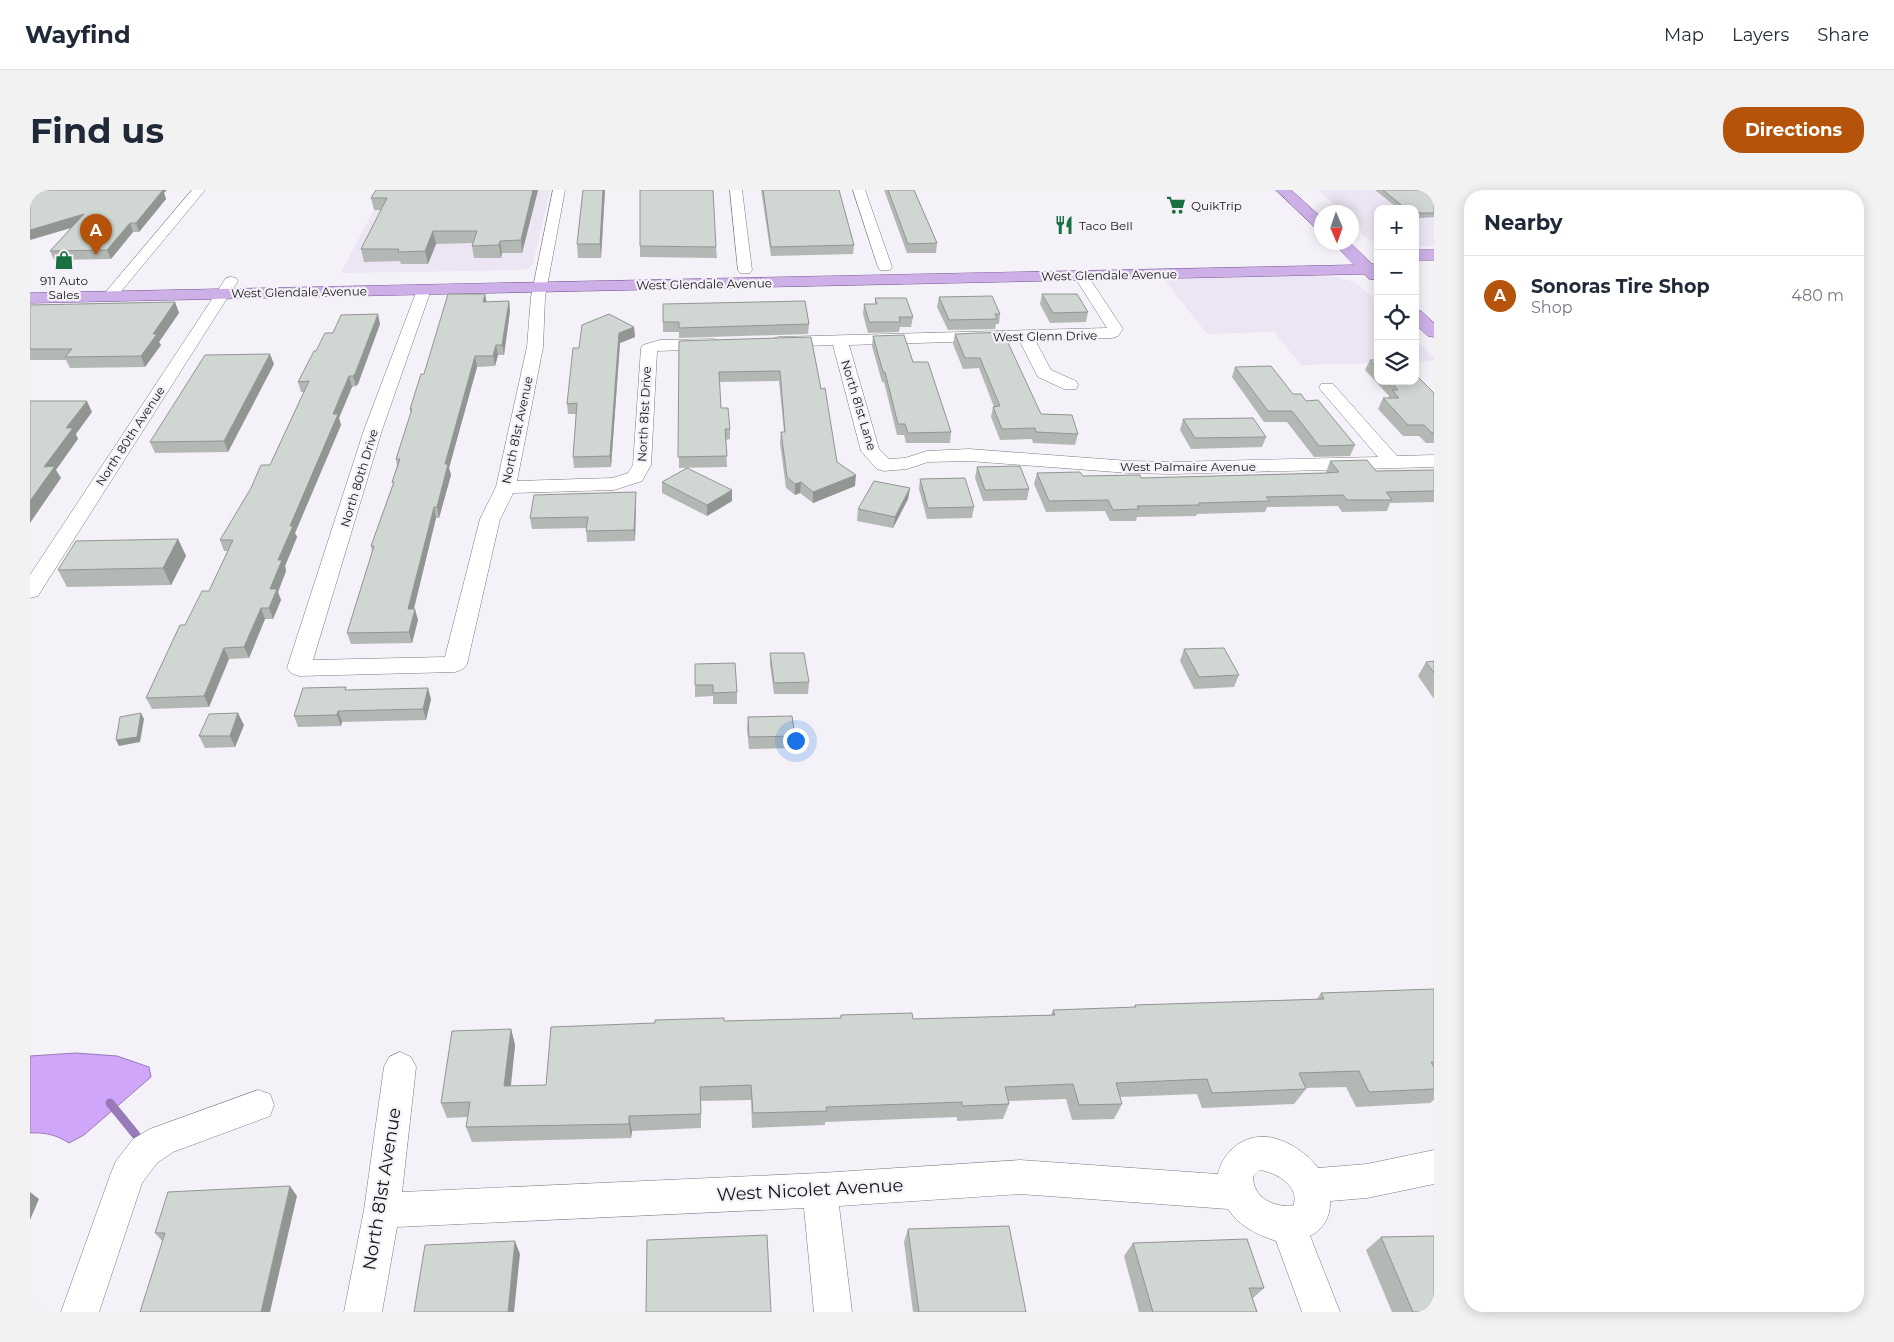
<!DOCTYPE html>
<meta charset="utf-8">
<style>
:root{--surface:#fff;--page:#f2f2f3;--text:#1f2937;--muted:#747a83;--line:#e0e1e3;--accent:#b45309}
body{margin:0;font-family:Montserrat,sans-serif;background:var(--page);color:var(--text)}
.controls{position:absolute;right:15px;top:15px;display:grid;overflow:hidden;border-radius:10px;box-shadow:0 2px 12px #0003}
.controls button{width:45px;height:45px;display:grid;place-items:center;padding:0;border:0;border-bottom:1px solid var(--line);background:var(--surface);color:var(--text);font:25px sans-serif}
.compass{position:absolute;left:1284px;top:15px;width:45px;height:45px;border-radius:50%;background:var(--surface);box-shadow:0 2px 12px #0003;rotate:178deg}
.you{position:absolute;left:765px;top:550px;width:18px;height:18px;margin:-12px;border:4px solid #fff;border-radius:50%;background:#1a73e8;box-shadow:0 0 0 8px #1a73e833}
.badge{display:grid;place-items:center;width:32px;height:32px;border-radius:50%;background:var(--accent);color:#fff;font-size:16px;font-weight:700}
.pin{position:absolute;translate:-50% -41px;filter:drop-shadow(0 1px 2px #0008)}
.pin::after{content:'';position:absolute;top:26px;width:18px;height:15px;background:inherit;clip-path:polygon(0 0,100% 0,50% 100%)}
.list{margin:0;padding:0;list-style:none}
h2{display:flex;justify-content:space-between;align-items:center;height:65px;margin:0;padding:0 20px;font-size:21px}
h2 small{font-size:16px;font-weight:400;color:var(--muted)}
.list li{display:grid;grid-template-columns:32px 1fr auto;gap:15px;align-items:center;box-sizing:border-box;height:80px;padding:0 20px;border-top:1px solid var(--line)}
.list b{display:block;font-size:19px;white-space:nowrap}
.list p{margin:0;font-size:16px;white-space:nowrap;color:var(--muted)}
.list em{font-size:16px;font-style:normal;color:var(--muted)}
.icon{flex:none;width:28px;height:28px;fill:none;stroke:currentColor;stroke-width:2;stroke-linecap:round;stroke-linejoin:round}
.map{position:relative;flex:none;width:1404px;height:1122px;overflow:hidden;border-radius:20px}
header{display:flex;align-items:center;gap:30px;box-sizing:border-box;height:70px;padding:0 25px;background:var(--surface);border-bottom:1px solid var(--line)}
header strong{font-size:24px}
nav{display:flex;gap:28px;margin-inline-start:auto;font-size:18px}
.intro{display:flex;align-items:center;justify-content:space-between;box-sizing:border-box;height:120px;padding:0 30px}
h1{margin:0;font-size:35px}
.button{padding:12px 22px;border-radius:20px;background:var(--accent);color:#fff;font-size:18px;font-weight:700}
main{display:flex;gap:30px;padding:0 30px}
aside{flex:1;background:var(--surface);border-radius:20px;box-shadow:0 2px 12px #0003}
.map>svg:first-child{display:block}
</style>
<header>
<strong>Wayfind</strong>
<nav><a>Map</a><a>Layers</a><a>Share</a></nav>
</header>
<div class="intro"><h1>Find us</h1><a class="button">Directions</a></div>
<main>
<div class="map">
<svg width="1404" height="1122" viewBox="0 0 1404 1122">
<rect width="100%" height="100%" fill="#f4f1f8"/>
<path fill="#ece5f3" d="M354,0H520L503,74L499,78L489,80L311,83Z
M1288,0H1404V56H1385V19H1348V54L1334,47L1329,37L1322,30V22H1313Z
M1281,86L1306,87L1325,92L1348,112V173L1271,175L1244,142L1177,144L1134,89Z
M1385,149L1404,167V171L1385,172Z"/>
<path fill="#d0a6fa" stroke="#987ab6" d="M46,863L87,866L119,877L121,887L54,945L39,953C27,945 14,942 0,943V866Z"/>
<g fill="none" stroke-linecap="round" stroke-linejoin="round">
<path stroke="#987ab6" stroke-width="9" d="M80,913L106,945"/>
<g stroke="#7c797f" stroke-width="1">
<path id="minor" d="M162,0H175L84,110H74L72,107L74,104Z
M523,0H535L515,107L513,157L487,291L582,288L598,283L603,275L611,158L613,155L630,150L683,149L689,151L691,154L689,157L683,159L627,161L621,275L612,291L584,300L483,303L470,329L437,474L433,479L425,482L269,486L261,483L257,478L334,240L387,100L389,97H399L401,100L352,240L283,470L415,467L450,329L466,297L497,157L501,107Z
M700,0H712L722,80L720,83H710L708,80Z
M823,0H835L862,77L860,80H850L848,77Z
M1051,82L1056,83L1093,139L1088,146L1082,148L1005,150L1021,180L1046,191L1048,195L1046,199H1034L1008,187L989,150L819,155L849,259L859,269L875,268L897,261L939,259L1099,271L1142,272L1348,267L1289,198L1291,194H1303L1367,266L1404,265V277L1142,284L1099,283L939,271L898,272L877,279L854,281L847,279L831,261L803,155L748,157L742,155L740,152L742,149L748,147L1077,138L1044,86L1046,83Z
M201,87L206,88L208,91L11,401L8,406L0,408V385L194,91L196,88Z
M370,862L381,867L386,877L372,1002L790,983L990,970L1188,984C1192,965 1208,949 1228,947C1249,944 1277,962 1288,978L1337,974L1404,960V994L1337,1008L1300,1011C1301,1026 1293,1040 1280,1046L1310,1122H1272L1246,1051C1226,1044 1210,1037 1198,1019L990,1004L809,1016L822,1122H784L774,1018L367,1037L352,1122H314L334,1020L354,877L359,867ZM1230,980C1246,982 1271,997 1263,1016C1244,1017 1223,1009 1223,986Z
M228,900L240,904L244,915L240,926L143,962L127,973L112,993L69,1122H31L81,983L86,971L103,949L120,939Z"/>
</g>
<g stroke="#775894" stroke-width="1">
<path id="major" d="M1246,0H1261L1292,28V40L1287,39Z
M1303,52H1319L1342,74H1348V90L1339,89L1334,84L0,113V103L1324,75Z
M1385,60H1404V70H1385Z
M1385,120L1391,121L1404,133V147L1398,146L1385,134Z"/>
</g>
<use href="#minor" fill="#fff" fill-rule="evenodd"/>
<use href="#major" fill="#cdb0e7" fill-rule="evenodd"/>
</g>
<path fill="#b3b8b5" d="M346,0H508L492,63H472L471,68H444L442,56L443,53L406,54L398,74H371L370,71L334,72L331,59L351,20H344L341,8Z
M553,0H575L571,68H548L547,54Z
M731,0H809L824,55L823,64L741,66Z
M854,0H884L907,53L906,63H877Z
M1345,0H1404V27L1389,28L1385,27V19H1369Z
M134,3L136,9L109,42H103L81,69L24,70L20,61L41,38Z
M610,56L686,57L687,68L610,67Z
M1012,104L1058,122L1056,132L1020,133L1010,114Z
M909,107L970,124L969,134H966L965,139L918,140L907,117Z
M845,108L883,127L881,137H870L869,142L838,143L833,124L834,114H845Z
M479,111L480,121L474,165H468L465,176L447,177L419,278L421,285L409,328H406L384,419L388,430L382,453L321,454L317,443L342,362L341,356L363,294L362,292L367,276L366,269L381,224L380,219L394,184L456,112Z
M775,111L779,134L778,144L649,148V142H633V132Z
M145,112L149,123L129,152L131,155L115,177L40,178L36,170H0V115Z
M350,134L328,194L326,196L322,197L309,228L311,235L265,343L267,347L255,376L256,381L248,402L251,410L243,429H235L219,468L199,469L179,517L122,519L116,508L155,435L179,401L198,361H194L190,350L240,275L274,202H271L268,192L286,161L303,143Z
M604,137L605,147L590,153L581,277L544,278L543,267L546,224H538L537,214L549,158Z
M925,144L1011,224L1048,244L1045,255L1003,253L1002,249L970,250L961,227L963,217H964L949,178L933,179L923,154Z
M843,146L883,172L921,242L920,253H876L874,245H867L854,192H852L842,156Z
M781,147L791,199L807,272L825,296L783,313L770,303L765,305L756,298L750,253L751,242H754L749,191L689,192L691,218L700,239V249L696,250L697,277L649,278V151Z
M1340,170H1348V191H1385L1404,203V253H1396L1389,246H1373L1348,219L1353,208H1358L1359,206L1335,180Z
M244,174L198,262L125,263L120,252Z
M1205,177L1263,204L1325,255L1320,266L1284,267L1257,232H1234L1202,187Z
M1153,229L1236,247L1232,257L1161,259L1150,240Z
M1300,271L1346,281L1404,280V312L1360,313L1357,321L1312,322L1308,316L1237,317L1235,322L1167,324L1166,326L1107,327L1106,331H1080L1075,321L1016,322L1004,294L1007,283L1053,286L1111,288L1296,283V282Z
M947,277L999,299L997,310L953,311L945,288Z
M890,289L944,317L942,328L897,329L889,299Z
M632,292L702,311L677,326L632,303Z
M880,298L878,309L863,338L827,331L828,319Z
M606,302V313L605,351L557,352L556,338L502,339L500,328Z
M148,349L156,366L141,395L37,397L28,380Z
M1154,459L1209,485L1204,497L1164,499L1150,471Z
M740,463L779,492L778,504H744L740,474Z
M1404,471V509L1388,486L1396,472Z
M665,474L707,502V514H683V506L665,507Z
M317,500L401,509L396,530L312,532L311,536L268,537L264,526Z
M718,527L765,546L764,558L719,559L717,539Z
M214,535L205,557L175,558L169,546Z
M1404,799V910L1400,913L1326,917L1316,897L1275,898L1276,899L1264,914L1172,918L1167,904L1090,907L1092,914L1084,929L1042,930L1036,909L978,911L979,914L973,929L927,931V927L795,932V935L722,938L721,910L671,911V938L602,941L601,948L442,952L436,937L438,927L417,928L411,913L481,839L485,855L481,896L516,895L694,831L810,828L811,825L883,829L1021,825L1023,820L1104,818L1105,815L1287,809L1291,803Z
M267,1006L132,1051L125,1043Z
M878,1039L996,1122H883L874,1052Z
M1351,1047L1404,1122H1362L1336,1060Z
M1103,1053L1234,1098L1222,1109L1227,1122H1109L1094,1066Z"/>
<path fill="#929693" d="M126,0H137L134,3L136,9L109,42L106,33Z
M503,0H508L492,63L491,50Z
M573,0H575L571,68L570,54Z
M54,24L58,33L0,50V40Z
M100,33L103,42L81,69L77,60Z
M403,41L406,54L398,74L395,61Z
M470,51L472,63L471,68L469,55Z
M455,104L457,113L453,112Z
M479,111L480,121L474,165L472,155Z
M145,112L149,123L129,152L131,155L115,177L111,166L123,144Z
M348,124L350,134L328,194L326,196L323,186Z
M604,137L605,147L590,153L581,277L580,266L589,143Z
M466,155L468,165L465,176L463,166Z
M240,164L244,174L198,262L194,251Z
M445,166L447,177L419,278L421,285L409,328L407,317L415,274Z
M319,186L322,197L309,228L311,235L265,343L267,347L255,376L256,381L248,402L251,410L243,429L239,418L240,399L248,370L260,336L303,224Z
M57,211L62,222L46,244L48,249L26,280L31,288L0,333V311L14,277L36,238Z
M826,285L825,296L783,313V302Z
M771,292L770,303L765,305V294Z
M880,298L878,309L863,338L865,327Z
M702,300V311L677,326V315Z
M606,302V313L605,351L604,340Z
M404,317L406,328L381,430L378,419Z
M148,349L156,366L141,395L133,378Z
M231,418L235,429L219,468L214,457Z
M385,419L388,430L382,453L379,442Z
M194,458L199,469L179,517L174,506Z
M398,498L401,509L396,530L393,519Z
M308,521L312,532L311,536L307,525Z
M111,523L114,529L110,552L89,556L86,550Z
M208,523L214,535L205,557L200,546Z
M481,839L485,855L479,911L474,896Z
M599,926L602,941L601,948L599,934Z
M260,996L267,1006L240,1122H231Z
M0,1002L9,1009L0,1030Z
M485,1051L490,1064L484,1122H478Z"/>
<path fill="#d0d6d2" stroke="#929693" d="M0,0H133L106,33H100L77,60L20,61L54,24L0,40Z
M346,0H503L491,50L470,51L469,55L442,56L447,41H403L395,61L368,62L369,59H331L357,8H341Z
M553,0H573L570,54H547Z
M610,0H683L686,57L610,56Z
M733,0H809L824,55L741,57Z
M858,0H884L907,53L878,54Z
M1353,0H1404V23H1391L1385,22V19H1376Z
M418,104H455L453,112L479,111L472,155H466L463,166H445L415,274H418L407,317H404L378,419H385L379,442L317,443L344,356H341L364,292H362L370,269H366L382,219H380L391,184H394Z
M1012,104H1047L1058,122L1023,123Z
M962,106L970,124H965L967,129L919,130L909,107Z
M845,108H876L883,127H869L870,132H839L834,114H847Z
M775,111L779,134L649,138V132H633V114Z
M145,112L123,144H127L111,166L35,167L42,159H0V115Z
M348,124L325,184L323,186H319L303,224H308L260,336H263L248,370H252L240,399H247L239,418H231L214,457L194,458L174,506L116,508L150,435H155L172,401H179L203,350H190L221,298L231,275H240L279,191L268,192L284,161H286L295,143H303L311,125Z
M579,124L604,137L589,143L580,266L543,267L547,213L537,214L543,158H549L552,135Z
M973,142L1011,224L1042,225L1048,244L1006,242L1005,238L972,239L963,217L970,216L950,168H935L925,144Z
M874,145L883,172H898L921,242L878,243L875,234H868L855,182H853L843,146Z
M781,147L791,199L795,198L807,272L826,285L783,302L771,292L765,294L757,287L751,242H755L750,181L689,182L691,218H698L700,239H695L697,266L648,267L649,151Z
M240,164L194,251L120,252L175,165Z
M1340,170H1348V179Z
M1241,176L1263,204H1271L1276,211L1288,210L1325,255L1289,256L1262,221H1238L1205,177Z
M1385,184L1404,203V243H1402L1394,235H1378L1353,208H1369L1362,200H1368L1360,191H1385Z
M0,211H57L36,238H43L14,277L25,276L0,311Z
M1223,228L1236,247L1165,248L1153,229Z
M1337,270L1346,281L1404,280V301L1356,302L1362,310H1317L1313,305L1236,307L1240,311L1169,313L1170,315L1107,316L1109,319L1083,320L1078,310L1019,311L1007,283L1050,282L1053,286L1110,285L1111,288L1296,283L1309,282L1300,271Z
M990,276L999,299L955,300L947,277Z
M657,278L702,300L677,315L632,292Z
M935,288L944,317L898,318L890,289Z
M844,291L880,298L865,327L828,319Z
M606,302L604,340L556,341L558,327L500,328L504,305Z
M148,349L133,378L28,380L46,351Z
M1194,458L1209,485L1169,487L1154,459Z
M740,463H774L779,492L744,493Z
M1404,471V483L1396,472Z
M705,473L707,502L683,503V495H665V474Z
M316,497L315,500L398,498L393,519L308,521L307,525L264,526L273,498Z
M111,523L107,547L86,550L90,527Z
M208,523L200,546H169L179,524Z
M762,526L765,546L719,547L718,527Z
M1404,799V872H1401L1404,877V899L1339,902L1329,881L1269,883L1276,899L1182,903L1177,889L1086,893L1092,914L1049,915L1043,894L975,897L979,914L932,916V912L796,917L797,921L723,923L721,895L670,897L671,924L599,926V934L436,937L440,912L411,913L422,841L481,839L474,896L516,895L521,837L625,833V830L694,828V831L811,828V825L882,823L883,829L1025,825L1023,820L1106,817L1105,815L1294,809L1291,803Z
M260,996L231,1122H110L135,1043H125L138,1002Z
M979,1036L996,1122H889L878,1039Z
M737,1045L741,1122H616L617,1050Z
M1404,1046V1122H1383L1351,1047Z
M1217,1049L1234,1098H1219L1227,1122H1123L1103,1053Z
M485,1051L478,1122H384L395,1055Z"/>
<defs>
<g id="supermarket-bare" transform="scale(1.5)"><path d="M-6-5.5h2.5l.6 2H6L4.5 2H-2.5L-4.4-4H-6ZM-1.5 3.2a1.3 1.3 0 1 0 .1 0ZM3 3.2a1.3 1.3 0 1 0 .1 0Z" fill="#1b7042" stroke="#f4f1f8" stroke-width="2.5" paint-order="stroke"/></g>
<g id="restaurant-bare" transform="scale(1.5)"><path d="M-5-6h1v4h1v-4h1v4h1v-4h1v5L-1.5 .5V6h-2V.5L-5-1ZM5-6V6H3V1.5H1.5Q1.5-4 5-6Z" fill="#1b7042" stroke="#f4f1f8" stroke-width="2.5" paint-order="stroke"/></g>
<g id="shop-bare" transform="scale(1.5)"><path d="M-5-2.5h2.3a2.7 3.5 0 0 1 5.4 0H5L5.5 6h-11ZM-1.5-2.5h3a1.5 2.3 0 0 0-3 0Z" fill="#1b7042" stroke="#f4f1f8" stroke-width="2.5" paint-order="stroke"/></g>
</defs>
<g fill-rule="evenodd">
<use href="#supermarket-bare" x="1146" y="15"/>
<use href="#restaurant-bare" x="1034" y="35"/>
<use href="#shop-bare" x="34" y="70"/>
</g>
<g text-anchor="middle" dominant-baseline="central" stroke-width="4.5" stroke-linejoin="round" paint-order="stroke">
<g font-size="12" fill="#161517" stroke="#f4f1f8" text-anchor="start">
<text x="1161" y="15">QuikTrip</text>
<text x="1049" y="35">Taco Bell</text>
<text x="34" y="90" text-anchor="middle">911 Auto<tspan x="34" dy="14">Sales</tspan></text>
</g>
<g font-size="12" fill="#161517" stroke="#f4f1f8">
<text transform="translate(1079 85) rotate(-1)">West Glendale Avenue</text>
<text transform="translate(674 94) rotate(-1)">West Glendale Avenue</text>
<text transform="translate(269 102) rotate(-1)">West Glendale Avenue</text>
<text transform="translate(1015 146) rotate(-1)">West Glenn Drive</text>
<text transform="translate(829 215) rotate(73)">North 81st Lane</text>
<text transform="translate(614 224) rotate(-87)">North 81st Drive</text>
<text transform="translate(487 240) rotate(-78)">North 81st Avenue</text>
<text transform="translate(100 246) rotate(-57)">North 80th Avenue</text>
<text x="1158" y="276">West Palmaire Avenue</text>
<text transform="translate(329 288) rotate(-73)">North 80th Drive</text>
</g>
<g font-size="18" fill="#161517" stroke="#f4f1f8">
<text transform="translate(352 999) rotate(-81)">North 81st Avenue</text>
<text transform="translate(780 1000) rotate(-3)">West Nicolet Avenue</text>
</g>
</g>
</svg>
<div class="controls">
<button>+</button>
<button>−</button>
<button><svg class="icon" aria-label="locate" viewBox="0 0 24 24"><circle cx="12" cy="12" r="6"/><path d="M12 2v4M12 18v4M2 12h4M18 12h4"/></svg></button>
<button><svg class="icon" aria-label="layers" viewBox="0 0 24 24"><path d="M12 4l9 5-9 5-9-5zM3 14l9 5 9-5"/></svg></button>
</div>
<svg class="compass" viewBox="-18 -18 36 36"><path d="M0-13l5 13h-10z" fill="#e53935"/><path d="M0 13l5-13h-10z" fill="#747a83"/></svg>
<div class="you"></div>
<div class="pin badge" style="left:66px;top:65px">A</div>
</div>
<aside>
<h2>Nearby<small></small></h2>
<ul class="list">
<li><span class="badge">A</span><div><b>Sonoras Tire Shop</b><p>Shop</p></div><em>480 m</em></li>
</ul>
</aside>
</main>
